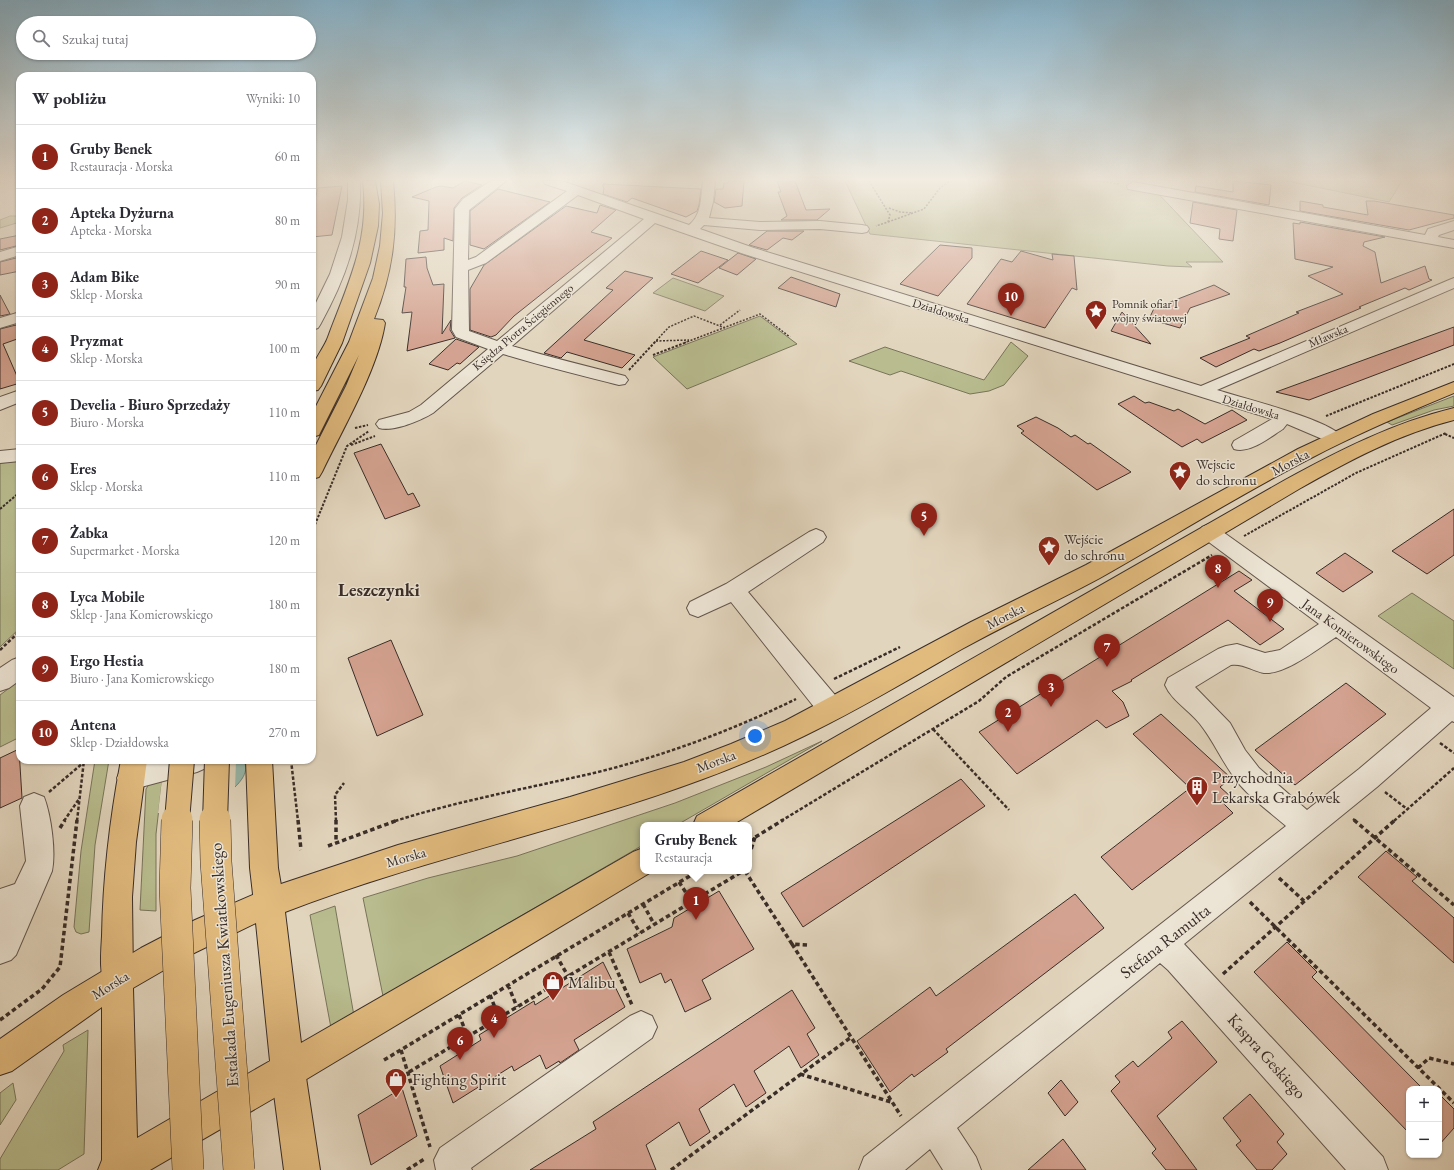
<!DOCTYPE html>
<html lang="pl">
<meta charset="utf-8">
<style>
:root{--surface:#fff;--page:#f7f7f7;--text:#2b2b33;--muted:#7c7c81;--line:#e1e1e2;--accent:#8f2418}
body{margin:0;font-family:"EB Garamond",serif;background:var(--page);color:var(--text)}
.controls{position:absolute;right:12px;bottom:12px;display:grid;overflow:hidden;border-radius:8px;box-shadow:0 1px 3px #0004}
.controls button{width:36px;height:36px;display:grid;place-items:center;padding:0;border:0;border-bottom:1px solid var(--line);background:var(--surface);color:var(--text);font:20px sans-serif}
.you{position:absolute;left:755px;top:736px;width:14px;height:14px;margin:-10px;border:3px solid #fff;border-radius:50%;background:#1a73e8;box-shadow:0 0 0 6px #1a73e833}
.badge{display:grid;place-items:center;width:26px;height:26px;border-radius:50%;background:var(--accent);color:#fff;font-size:13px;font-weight:700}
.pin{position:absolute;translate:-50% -33px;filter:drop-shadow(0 1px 2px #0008)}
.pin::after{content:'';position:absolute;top:21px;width:14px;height:12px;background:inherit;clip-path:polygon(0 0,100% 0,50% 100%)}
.popup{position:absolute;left:640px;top:822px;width:112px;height:52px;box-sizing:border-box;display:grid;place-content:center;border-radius:8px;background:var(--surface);filter:drop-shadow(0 1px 3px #0005);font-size:13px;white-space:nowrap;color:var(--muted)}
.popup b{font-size:15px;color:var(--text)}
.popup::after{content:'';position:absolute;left:50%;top:100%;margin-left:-8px;border:8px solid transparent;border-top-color:var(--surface)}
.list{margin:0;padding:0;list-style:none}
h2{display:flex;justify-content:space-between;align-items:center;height:52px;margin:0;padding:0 16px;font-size:17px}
h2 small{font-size:13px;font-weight:400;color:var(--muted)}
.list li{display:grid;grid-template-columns:26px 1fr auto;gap:12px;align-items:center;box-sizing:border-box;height:64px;padding:0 16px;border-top:1px solid var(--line)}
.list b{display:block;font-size:15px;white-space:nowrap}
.list p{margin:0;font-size:13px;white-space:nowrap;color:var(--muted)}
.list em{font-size:13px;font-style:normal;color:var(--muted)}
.icon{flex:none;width:22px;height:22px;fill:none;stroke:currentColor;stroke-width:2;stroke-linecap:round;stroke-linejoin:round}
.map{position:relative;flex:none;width:1454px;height:1170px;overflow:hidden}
.search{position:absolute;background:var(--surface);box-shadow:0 1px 3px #0004;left:16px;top:16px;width:300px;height:44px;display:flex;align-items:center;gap:10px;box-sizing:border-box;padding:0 14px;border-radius:22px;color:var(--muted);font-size:15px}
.panel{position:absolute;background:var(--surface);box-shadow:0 1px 3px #0004;left:16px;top:72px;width:300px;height:692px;border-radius:12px}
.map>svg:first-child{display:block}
</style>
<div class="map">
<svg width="1454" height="1170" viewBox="0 0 1454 1170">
<rect width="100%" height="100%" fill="#e2d5bd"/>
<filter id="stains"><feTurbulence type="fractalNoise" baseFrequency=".005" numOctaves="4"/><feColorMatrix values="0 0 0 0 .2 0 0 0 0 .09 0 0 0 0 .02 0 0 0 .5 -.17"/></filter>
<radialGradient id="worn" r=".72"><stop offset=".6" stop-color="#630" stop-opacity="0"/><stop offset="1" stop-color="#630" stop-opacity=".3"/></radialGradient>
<path fill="#b8bc8e" stroke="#78745b" d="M845,181H1137L1136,185L1153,188L1223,262H1186L1192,267L1168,266L870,234Z
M1287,181H1402L1389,202Z
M10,216H20V222L0,228V220Z
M673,278L724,296L705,311L653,293Z
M760,316L797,344L687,389L653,357Z
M1011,342L1028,356L1004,385L989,391L970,394L901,371L890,375L849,361L885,347L984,380Z
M1454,396V406L1434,410L1392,425L1387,422Z
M20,461V628L0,647V463Z
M1412,593L1454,621V669L1378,616Z
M20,680V737L0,747V695Z
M822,741L677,825H643V845L383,996L363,898L428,878L517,856L675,803L766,767Z
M95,760H109L95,845L89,932L81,934L76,932L74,927L81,851Z
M163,773L156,834V911L140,910L146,789L151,781Z
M335,906L354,1016L331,1028L310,915Z
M88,1030L84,1154L58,1170H0V1159L64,1051L63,1045Z
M13,1083L16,1100L0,1125V1093Z"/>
<path fill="#95b9ad" stroke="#708178" d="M218,760H243C250,770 242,780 235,787Z"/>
<path fill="#e2d5bd" d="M214,760H236L235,789L220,796L206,794L201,789L199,783L204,770Z
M189,772L195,775L198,780L197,794L192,800L186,806L169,814L158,813L162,779Z"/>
<path fill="#d4a290" stroke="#392d28" d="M465,181L482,185L462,198L454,208L453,241L444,238V250L418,253L420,231L428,230L429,201L412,197L436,187L441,186L453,188Z
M728,181H744L742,206L725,208L714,202L716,189H723L724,183H728Z
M777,181H795L806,210L830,209L817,220H781L787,216L778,192H781Z
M1233,181L1271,185L1269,205L1195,192L1196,186L1233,192Z
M603,184L701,189L699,205L697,211L686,217L632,198L627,202L603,194L604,188L603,187Z
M342,186L332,235L312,237V209L318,188Z
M498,189L550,202L484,249L470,245V211Z
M1300,201L1323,205V207L1368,215L1366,201H1374L1454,215V218L1409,230L1300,211Z
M1193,202L1237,210L1233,241L1219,239L1220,229L1190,223Z
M600,205L616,210L591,232L612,238L514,316L496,335L491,337L470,330V289L484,265L566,206L597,213Z
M1300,222L1385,237L1364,242L1363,246L1375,252L1381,283L1425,266L1429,279L1432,280L1409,290L1405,288L1359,307L1361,308L1280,343L1259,351L1254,349L1216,367L1200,358L1250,338L1246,336L1299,313L1296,312L1343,294L1308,276L1333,267L1295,259L1293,223L1300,224Z
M767,231H804L792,240L783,238L767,250L749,245Z
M20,235V245L0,250V239Z
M940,245L972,248V258L938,296L900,284Z
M701,251L728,260L698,283L671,274Z
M1021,251L1053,260L1052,254L1074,256L1077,290L1072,288L1045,328L967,304L1001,259L1012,262Z
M738,253L756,259L737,275L719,268Z
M20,257V271L0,275V262Z
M426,257L427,268L433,285L444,284L442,334L451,320L450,330L455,338L407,351L412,312L402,313L406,287H404L406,259Z
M625,271L653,278L584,340L635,355L622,368L567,352L561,358L544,353L613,290L606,288Z
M791,277L840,294L836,307L778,288Z
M1214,285L1230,294L1190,308L1180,328L1149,319L1158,300L1165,304Z
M0,295L10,314L0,316Z
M1122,312L1151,344L1111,331Z
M16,325L20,333V338L3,344L20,383L0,389V329Z
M1454,327V345L1309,400L1276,392Z
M456,339L479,347L460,364L457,363L448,370L429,364Z
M1134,396L1145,403L1149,402L1174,411L1178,409L1205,424L1232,410L1247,420L1202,443L1197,439L1182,447L1118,404Z
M1036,417L1058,428L1071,437L1075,435L1088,444L1090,443L1131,472L1097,490L1021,433L1024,431L1017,426Z
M381,444L408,495L413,493L420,506L385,519L354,453Z
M1454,509V555L1427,574L1392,551Z
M1345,553L1373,572L1343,592L1316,573Z
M1239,571L1252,580L1234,591L1284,629L1260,645L1228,620L1131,680L1132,681L1112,691L1123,702L1129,716L1106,728L1097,720L1017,774L979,732Z
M391,640L423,715L377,736L348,658Z
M1346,683L1386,714L1295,785L1255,750Z
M1161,714L1231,778L1220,787L1230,796L1222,802L1233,813L1132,890L1101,857L1190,788L1133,734Z
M19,749L22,798L0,808V758Z
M961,779L985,806L803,927L781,893Z
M1386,851L1417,877L1412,881L1454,918V963L1358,877Z
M719,891L754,949L702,980L711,999L685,1012L671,979L665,983L661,973L640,983L627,949L672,927L674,918Z
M1075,894L1104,928L946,1049L948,1052L914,1077L912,1074L890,1092L857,1041L930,987L936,996Z
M1287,942L1317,972L1312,977L1423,1089H1409V1133L1254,972Z
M603,962L625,1007L574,1040L579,1050L560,1063L559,1061L546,1069L540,1055L514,1071L512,1066L453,1103L440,1066L481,1040L479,1035L534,1001L535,1005Z
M792,990L815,1028L807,1034L819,1055L801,1068L789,1046L754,1071L766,1093L746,1107L734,1084L699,1109L710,1132L690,1146L679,1122L646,1145L656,1170H530L596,1129L593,1122Z
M1182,1021L1217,1062L1157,1116L1197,1170H1166L1152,1153L1156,1149L1111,1091L1120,1082L1115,1076L1133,1061L1138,1067L1172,1038L1168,1032Z
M1061,1080L1078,1102L1065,1116L1048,1093Z
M402,1088L417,1136L371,1165L358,1115Z
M1250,1094L1284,1134L1277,1142L1287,1154L1272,1170H1257L1236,1145L1241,1141L1223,1118Z
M1439,1094L1454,1109V1128L1439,1145Z
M1063,1139L1086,1170H1028Z"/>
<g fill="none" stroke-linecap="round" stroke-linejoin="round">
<g stroke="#63574d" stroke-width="2">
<path id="minor" d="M348,181H360C362,234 345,280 320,325L318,328L312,330V311L330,274L342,237L348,200Z
M491,181H506L469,210L468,260L476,257L567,191L545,184L543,181H562L689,225C702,215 701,196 703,181H715L713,202L709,218L760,222L820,221L862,225L867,226L869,229L867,232L862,233L820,229L760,230L704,225L700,229L754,248L1201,386L1449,280L1454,278V288L1217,390C1242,398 1332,420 1343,438L1341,442L1334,444L1287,424L1283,429C1270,437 1250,454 1234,449L1232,445L1234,441L1272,419L744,254L655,223L512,346C549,357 587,366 625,376L628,380L625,384L619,385C580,375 541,366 503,354L433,413C420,421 393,432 379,428L376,424L379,420L409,412L421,405L488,349L456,337L452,330L455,209L463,199ZM578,195L644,219L497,341L469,331L468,270L486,263Z
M1133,182L1425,235L1428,229L1454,221V230L1439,235L1438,237L1454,240V248L1128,189L1127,186Z
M20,246V255L0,261V252Z
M20,312V322L0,328V318Z
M20,390V402L0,410V397Z
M20,449V461L0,463V451Z
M1209,524L1216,527L1454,697V722L1452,721L1377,787L1184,944L1383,1157L1388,1170H1346L1168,970L1160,963L957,1128L976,1157L981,1170H943L930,1149L905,1170H859L864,1157L922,1111L1286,826C1271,813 1253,800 1240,785C1224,766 1215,743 1200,724C1189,710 1172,701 1165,685L1168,678L1218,649L1226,646L1237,644L1265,653L1280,650L1319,624L1202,537L1199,532L1202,527ZM1336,637L1431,708L1359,769L1307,810L1259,768L1245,750L1230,723L1195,687L1231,665C1243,663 1253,671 1264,673C1285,675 1319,648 1336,637Z
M816,529L823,532L826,537L823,542L748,592L840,701L843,709L840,717L831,720L822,717L731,602L698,617L690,614L687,608L690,602L726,584L809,532Z
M20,657V680L9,688L0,691V668L12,660Z
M152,760H210L206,768L197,772L130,790L121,787L117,778L121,769Z
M34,793L44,797C51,815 56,852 52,871L16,955L11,960L0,964V889L15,884L26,861L20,806L24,797Z
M641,1011L652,1016L657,1027L652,1038L471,1168L472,1170H436L434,1160L440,1148L630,1016Z"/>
</g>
<g stroke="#392d28" stroke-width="2">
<path id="major" d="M1454,382V393C1406,413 1359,433 1313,457C1240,494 1171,538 1100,578C1054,603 1007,624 962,649C910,679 858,710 804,736C639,817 455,846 285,912L301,1043L633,852L643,848V871H653L300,1083L150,1170H98L102,1160V1007L12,1071L0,1075V1039L63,995L141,948L195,920L269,888L398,845L570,797L684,762L731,744L785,721L971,622L1086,565L1298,449L1373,414ZM256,923L270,1061L137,1138L133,988L190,955Z
M1454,408V420C1399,434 1348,461 1299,489L732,825H693L697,816L1285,480C1340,450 1393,423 1454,408Z"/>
</g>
<g stroke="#392d28" stroke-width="2">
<path id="highway" d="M363,181H375L379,204L378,226L370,263L342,343L321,386L318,390L312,391C312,385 311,376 312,370C314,359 324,348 328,337C348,283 370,241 363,181Z
M381,181H393C398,231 393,272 374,319L383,320L385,323C378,369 342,430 322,472L319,477L312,479V453L346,386L359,355L319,435L312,437V414L349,342L373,278L380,246L383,213Z
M121,760H147L136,842L132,897L133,979L128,990L117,995L106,990C99,973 101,954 102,936C103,877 110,818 121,760Z
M246,760H272L278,868L284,903L279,913L269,918L259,913L254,903L250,868Z
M288,1054L300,1059L305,1071L320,1170H284L271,1071L276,1059Z
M120,1149L133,1154L138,1170H102L107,1154Z"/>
</g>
<path stroke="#392d28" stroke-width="1.5" stroke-dasharray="2 1.5" stroke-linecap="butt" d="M869,181L890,215L888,222L876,226
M1096,181L1119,184
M0,183L2,181
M889,208L900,212L913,213
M888,222L924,209L940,188L950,181
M720,325L740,310
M656,341L689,340
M654,343L669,327L694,316L725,328
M684,343L760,314L790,337"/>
<path stroke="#392d28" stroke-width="2" stroke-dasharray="2.5 1.5" stroke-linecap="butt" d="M653,355L687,342
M629,370L655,342
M1326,416L1454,364
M355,428L368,425
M1445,434L1454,438
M351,445L375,436
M0,509L20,492
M312,532L347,446L369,431
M1244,536L1356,473L1446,433"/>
<path stroke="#392d28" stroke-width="2.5" stroke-dasharray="3.5 2" stroke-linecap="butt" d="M0,650L20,631
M834,679L900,647
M933,729L1009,810
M1440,743L1454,753
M291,760L298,821
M49,792L83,763
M1385,792L1407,809
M1353,819L1356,821
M64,821L79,799
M77,821L84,760
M336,821L335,795L344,783
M395,821C461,800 530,788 598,772C666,755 733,730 796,699
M781,821L979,701L1006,677L1212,555
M1394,821L1454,768"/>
<path stroke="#392d28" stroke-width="3.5" stroke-dasharray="4.5 3" stroke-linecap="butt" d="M298,820L301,850
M336,820V842
M1354,820L1454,905
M60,828L65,820
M749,841L783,820
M328,846L398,820
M749,856L755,837
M745,871L792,944L807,945
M1279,878L1304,901
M679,882L692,902
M1250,902L1454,1103
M643,904L654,924
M628,913L640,933
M792,944L901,1116
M609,952L632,1005
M556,955L568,976
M1223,974L1395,820
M508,985L517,1007
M490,995L499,1018
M459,1015L468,1037
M0,1020L42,989L60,967L77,820
M401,1050L430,1147
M384,1060L698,871
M1418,1068L1429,1058L1454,1064
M409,1072L743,871
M800,1074L891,1102
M407,1170L426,1158
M671,1170L850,1038"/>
<use href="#minor" fill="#ece4d4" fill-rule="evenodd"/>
<use href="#major" fill="#e1ba7e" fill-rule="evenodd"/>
<use href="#highway" fill="#e1ba7e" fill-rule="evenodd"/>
<g stroke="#392d28" stroke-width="26" stroke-linecap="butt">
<path id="highway-bridge-far1" d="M177,821L182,760
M215,821L217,760"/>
</g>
<g stroke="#392d28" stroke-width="32" stroke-linecap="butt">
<path id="highway-bridge" d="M177,820L175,888L188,1170
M215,820L216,862L239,1170"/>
</g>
<use href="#highway-bridge-far1" stroke="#e1ba7e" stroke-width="24"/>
<use href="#highway-bridge" stroke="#e1ba7e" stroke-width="31"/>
</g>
<linearGradient id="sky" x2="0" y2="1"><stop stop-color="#87b6d0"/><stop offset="0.52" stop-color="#f2ece1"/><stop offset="1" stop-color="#f2ece1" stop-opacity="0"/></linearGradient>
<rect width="1454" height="345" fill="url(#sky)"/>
<defs>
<g id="sight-pin" transform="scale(1.15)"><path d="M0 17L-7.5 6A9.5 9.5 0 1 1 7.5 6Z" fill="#8f2418" stroke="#ece4d4"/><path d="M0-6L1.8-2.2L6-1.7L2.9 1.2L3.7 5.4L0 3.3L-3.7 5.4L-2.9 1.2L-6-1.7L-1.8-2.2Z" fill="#fff"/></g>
<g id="building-pin" transform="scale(1.15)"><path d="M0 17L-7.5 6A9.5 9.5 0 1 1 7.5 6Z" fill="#8f2418" stroke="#ece4d4"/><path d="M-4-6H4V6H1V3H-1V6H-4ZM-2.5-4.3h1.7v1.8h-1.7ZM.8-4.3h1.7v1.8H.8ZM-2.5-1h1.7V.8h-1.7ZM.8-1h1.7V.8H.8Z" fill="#fff"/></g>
<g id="shop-pin" transform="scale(1.15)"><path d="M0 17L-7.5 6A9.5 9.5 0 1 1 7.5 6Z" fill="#8f2418" stroke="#ece4d4"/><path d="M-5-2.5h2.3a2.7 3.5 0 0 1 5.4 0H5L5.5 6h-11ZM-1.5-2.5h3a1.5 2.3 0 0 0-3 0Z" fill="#fff"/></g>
</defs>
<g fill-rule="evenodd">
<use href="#sight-pin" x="1096" y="311"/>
<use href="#sight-pin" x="1180" y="472"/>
<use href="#sight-pin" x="1049" y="547"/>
<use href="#building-pin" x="1197" y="787"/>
<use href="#shop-pin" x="553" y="982"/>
<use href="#shop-pin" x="396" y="1079"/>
</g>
<g text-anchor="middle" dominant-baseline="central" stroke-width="3" stroke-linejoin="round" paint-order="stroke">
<g font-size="12" fill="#392d28" stroke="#ece4d4" text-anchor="start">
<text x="1112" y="304">Pomnik ofiar I<tspan x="1112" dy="14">wojny światowej</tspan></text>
</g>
<g font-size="12" fill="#392d28" stroke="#ece4d4">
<text transform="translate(941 311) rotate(17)">Działdowska</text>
<text transform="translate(523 327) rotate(-40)">Księdza Piotra Ściegiennego</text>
<text transform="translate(1328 336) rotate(-23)">Mławska</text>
<text transform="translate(1251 407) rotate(17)">Działdowska</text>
</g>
<g font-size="14" fill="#392d28" stroke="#ece4d4">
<text transform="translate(1290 462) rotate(-28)">Morska</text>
<text transform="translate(1005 616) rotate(-27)">Morska</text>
<text transform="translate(1351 636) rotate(36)">Jana Komierowskiego</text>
<text transform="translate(716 761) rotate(-21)">Morska</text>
<text transform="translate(406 857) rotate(-16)">Morska</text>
<text transform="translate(110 985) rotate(-32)">Morska</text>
</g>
<g font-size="14" fill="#392d28" stroke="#ece4d4" text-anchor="start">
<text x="1196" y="464">Wejscie<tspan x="1196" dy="16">do schronu</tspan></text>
<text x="1064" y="539">Wejście<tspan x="1064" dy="16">do schronu</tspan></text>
</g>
<g font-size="17" fill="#392d28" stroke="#ece4d4" text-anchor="start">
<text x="1212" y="777">Przychodnia<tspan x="1212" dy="20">Lekarska Grabówek</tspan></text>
<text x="568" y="982">Malibu</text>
<text x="412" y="1079">Fighting Spirit</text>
</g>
<g font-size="17" fill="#392d28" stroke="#ece4d4">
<text transform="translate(1165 941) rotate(-38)">Stefana Ramułta</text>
<text transform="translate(224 965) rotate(-94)">Estakada Eugeniusza Kwiatkowskiego</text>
<text transform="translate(1267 1056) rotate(48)">Kaspra Geskiego</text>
</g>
<g font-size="18" font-weight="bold" fill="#392d28" stroke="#ece4d4">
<text x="379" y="589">Leszczynki</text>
</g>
</g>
<rect width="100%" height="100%" filter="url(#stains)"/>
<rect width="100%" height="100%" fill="url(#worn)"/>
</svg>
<div class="controls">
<button>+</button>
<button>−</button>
</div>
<div class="you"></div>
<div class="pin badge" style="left:696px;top:920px">1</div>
<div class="popup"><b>Gruby Benek</b>Restauracja</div>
<div class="pin badge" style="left:1008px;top:732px">2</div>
<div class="pin badge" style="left:1051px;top:707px">3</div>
<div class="pin badge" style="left:494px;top:1038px">4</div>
<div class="pin badge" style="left:924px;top:536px">5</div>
<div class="pin badge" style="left:460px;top:1060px">6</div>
<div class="pin badge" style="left:1107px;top:667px">7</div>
<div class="pin badge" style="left:1218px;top:588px">8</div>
<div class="pin badge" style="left:1270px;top:622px">9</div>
<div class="pin badge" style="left:1011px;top:316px">10</div>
<div class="search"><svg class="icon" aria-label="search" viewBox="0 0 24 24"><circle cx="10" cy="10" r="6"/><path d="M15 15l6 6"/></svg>Szukaj tutaj</div>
<section class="panel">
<h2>W pobliżu<small>Wyniki: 10</small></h2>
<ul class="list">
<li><span class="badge">1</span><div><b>Gruby Benek</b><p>Restauracja · Morska</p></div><em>60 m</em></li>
<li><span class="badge">2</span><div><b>Apteka Dyżurna</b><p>Apteka · Morska</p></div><em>80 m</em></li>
<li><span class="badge">3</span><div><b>Adam Bike</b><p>Sklep · Morska</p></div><em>90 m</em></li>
<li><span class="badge">4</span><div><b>Pryzmat</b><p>Sklep · Morska</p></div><em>100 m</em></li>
<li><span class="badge">5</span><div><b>Develia - Biuro Sprzedaży</b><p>Biuro · Morska</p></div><em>110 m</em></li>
<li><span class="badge">6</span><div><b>Eres</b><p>Sklep · Morska</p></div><em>110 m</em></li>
<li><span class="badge">7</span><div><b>Żabka</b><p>Supermarket · Morska</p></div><em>120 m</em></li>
<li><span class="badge">8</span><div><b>Lyca Mobile</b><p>Sklep · Jana Komierowskiego</p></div><em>180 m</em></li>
<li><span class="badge">9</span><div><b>Ergo Hestia</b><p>Biuro · Jana Komierowskiego</p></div><em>180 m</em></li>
<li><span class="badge">10</span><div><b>Antena</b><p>Sklep · Działdowska</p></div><em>270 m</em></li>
</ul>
</section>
</div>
